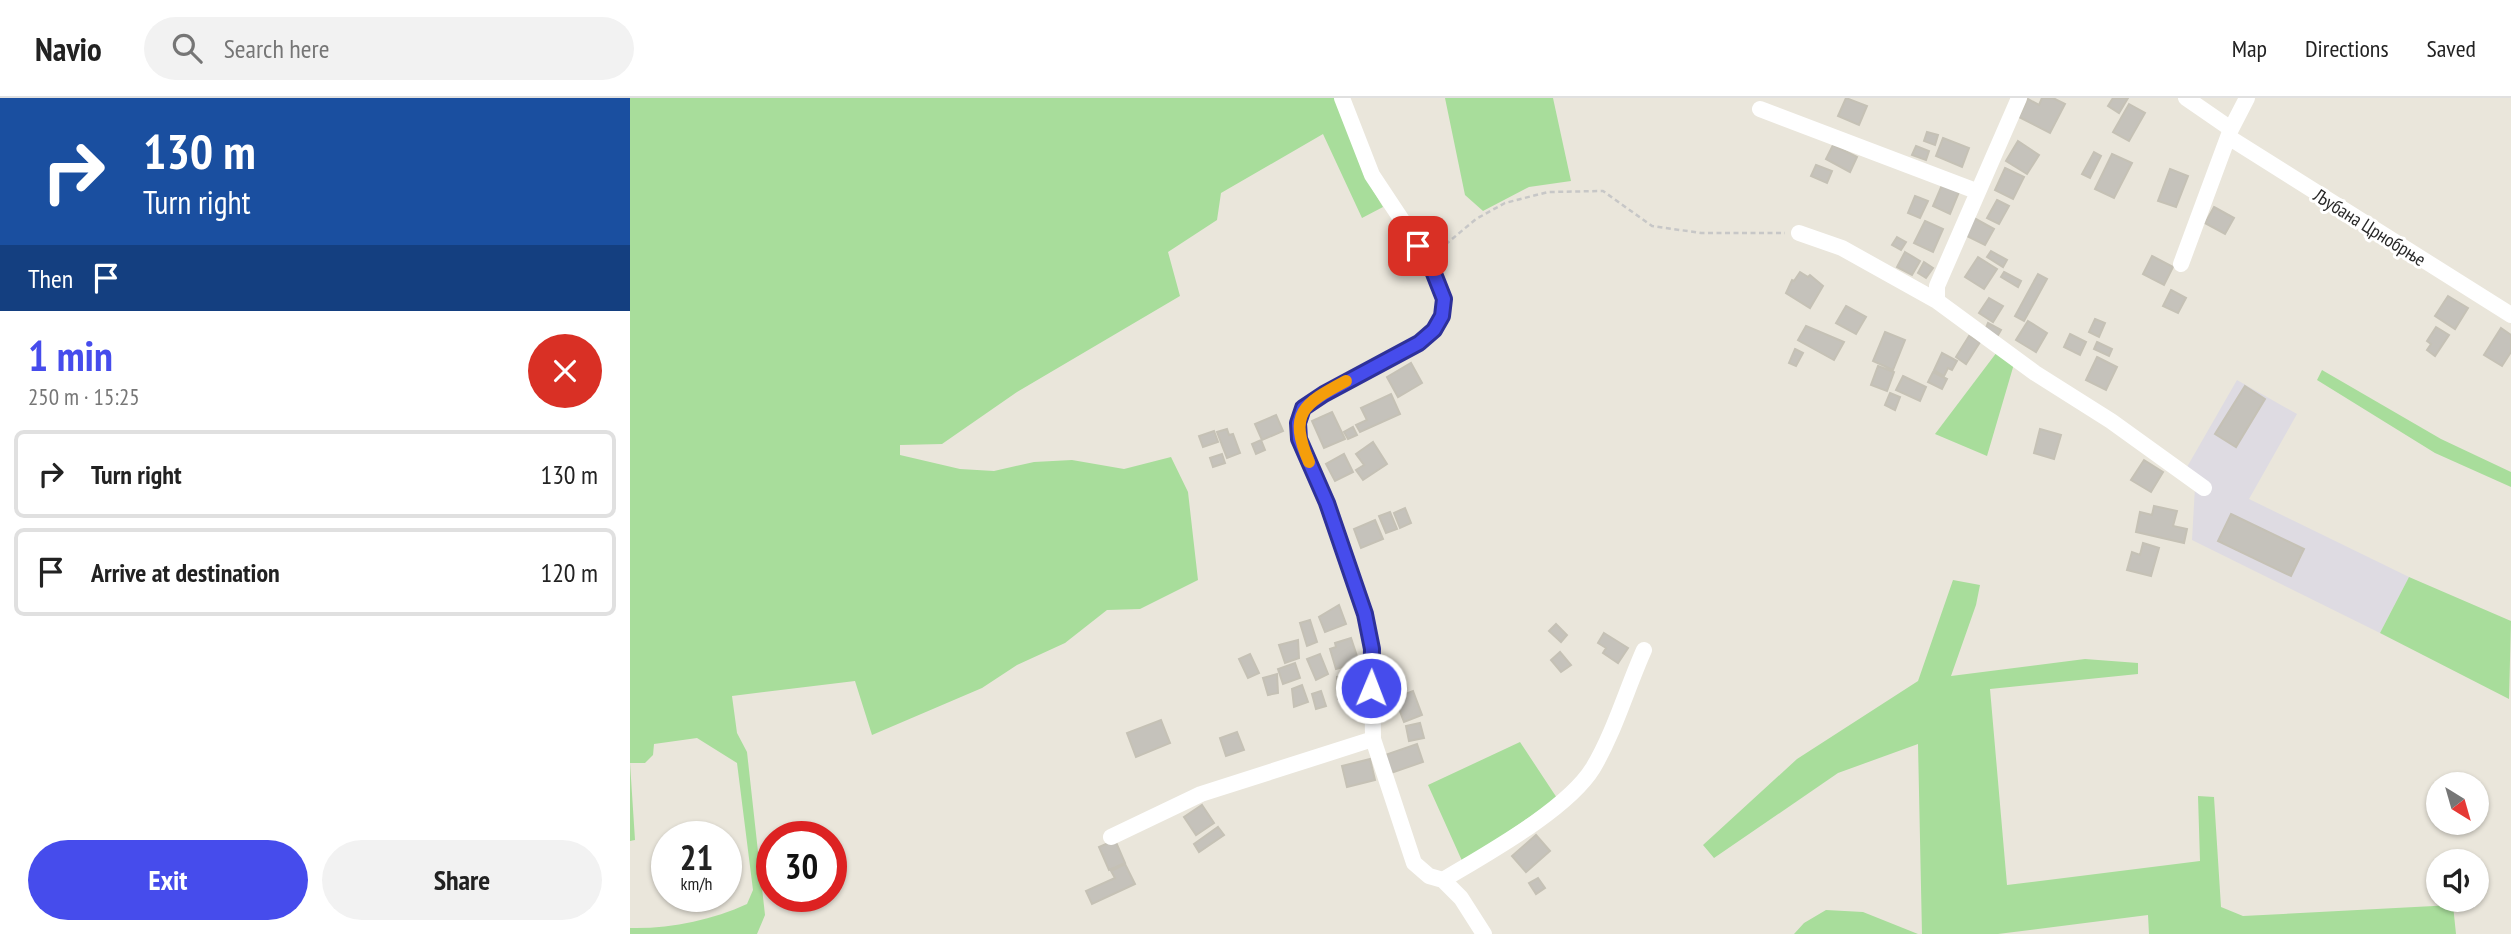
<!DOCTYPE html>
<html lang="en">
<head>
<meta charset="utf-8">
<style>
	:root { --surface:#fff; --page:#f2f2f2; --text:#222; --muted:#767676; --line:#e0e0e0; --accent:#464cec }
	body { margin:0; font-family:"PT Sans Narrow",sans-serif; background:var(--page); color:var(--text); height:100vh; display:flex; flex-direction:column; font-size:26px; white-space:nowrap }
	* { box-sizing:border-box; margin:0 }
	p { font-size:23px; color:var(--muted) }
	.icon { flex:none; width:38px; height:38px; fill:none; stroke:currentColor; stroke-width:2; stroke-linecap:round; stroke-linejoin:round }
	.map { position:relative; flex:1; overflow:hidden }
	.side { display:flex; flex-direction:column; background:var(--surface); width:630px }
	.side>* { flex:none }
	.guide { background:#1a4fa0; color:#fff; overflow:hidden }
	.needle { width:46px; rotate:143deg }
	.buttons { position:absolute; left:1796px; top:674px; display:grid; gap:14px }
	.buttons a { display:grid; place-items:center; width:63px; height:63px; border-radius:50%; background:var(--surface); box-shadow:0 2px 5px #0004; font-size:35px }
	.speed { position:absolute; left:21px; top:723px; display:flex; gap:14px; font-size:35px; font-weight:700; text-align:center }
	.speed>* { display:grid; place-content:center; width:91px; height:91px; border-radius:50%; background:var(--surface); box-shadow:0 2px 5px #0004; line-height:1 }
	.speed small { font-size:18px; font-weight:400 }
	.speed .limit { border:10px solid #d22; background:#fff; color:#111 }
	.pin { position:absolute; display:grid; place-items:center; width:60px; height:60px; color:#fff; margin:-30px; border-radius:14px; box-shadow:0 4px 10px #0006 }
	.me { position:absolute; width:77px; margin:-38px; rotate:1deg; stroke-linejoin:round; filter:drop-shadow(0 0 5px #0008) }
	.turn { display:flex; align-items:center; gap:24px; height:147px; padding:0 28px; font-size:32px }
	.turn .icon { width:91px; height:91px; stroke-width:2.5 }
	.turn b { display:block; font-size:49px; line-height:60px }
	.then { display:flex; align-items:center; height:66px; padding:0 28px; background:#0003; gap:14px; font-size:26px }
	.round { display:grid; place-items:center; flex:none; width:74px; height:74px; border-radius:37px; background:var(--page) }
	.headline { display:flex; align-items:center; justify-content:space-between; height:119px; padding:0 28px }
	h1 { font-size:42px; font-weight:800; line-height:52px; color:var(--accent) }
	.cta { display:flex; gap:14px; margin-top:auto; padding:14px 28px }
	.cta a { flex:1; height:80px; border-radius:42px; background:var(--accent); color:#fff; font-size:28px; font-weight:800; line-height:80px; text-align:center }
	.cta a+a { background:var(--page); color:var(--text) }
	ul { padding:0; list-style:none }
	li { display:flex; align-items:center; gap:21px; height:88px; margin:0 14px 10px; padding:0 14px; border:4px solid var(--line); border-radius:10px }
	li div { flex:1 }
	li b { display:block; font-size:26px }
	li em { font-style:normal }
	header { display:flex; align-items:center; gap:42px; box-sizing:border-box; height:98px; padding:0 35px; background:var(--surface); border-bottom:2px solid var(--line) }
	header strong { font-size:33px }
	nav { display:flex; gap:38px; margin-inline-start:auto; font-size:24px }
	.search { width:490px; height:63px; background:var(--page); display:flex; align-items:center; gap:18px; box-sizing:border-box; padding:0 24px; border-radius:38px; color:var(--muted); font-size:26px }
	main { display:flex; flex:1; min-height:0 }
	.map>svg:first-child { display:block }
	.industrial { fill:#dedbe2 }
	.green { fill:#a8dd9b }
	.building { fill:#c5c2bb; stroke:#c5c1b5; stroke-width:2 }
	.lines { fill:none; stroke-linecap:round; stroke-linejoin:round }
	.path { stroke:#c7c7c7; stroke-width:2.5; stroke-dasharray:5 3.5; stroke-linecap:butt }
	.minor { stroke:#fff; stroke-width:16 }
	.route-casing { stroke:#2e3199; stroke-width:18 }
	.route { stroke:#464cec; stroke-width:12 }
	.slow { stroke:#f59e0b; stroke-width:12 }
	.labels { text-anchor:middle; dominant-baseline:central; stroke-width:6; stroke-linejoin:round; paint-order:stroke }
	.street-label { font-size:19px; fill:#282828; stroke:#fff }
</style>
</head>
<body>
<header>
<strong>Navio</strong>
<div class="search"><svg class="icon" aria-label="search" viewBox="0 0 24 24"><circle cx="10" cy="10" r="6"/><path d="M15 15l6 6"/></svg>Search here</div>
<nav><a>Map</a><a>Directions</a><a>Saved</a></nav>
</header>
<main>
<section class="side">
<div class="guide">
<div class="turn"><svg class="icon" aria-label="right" viewBox="0 0 24 24"><path d="M7 20v-9h11M14 6l5 5-5 5"/></svg><div><b>130 m</b>Turn right</div></div>
<div class="then">Then<svg class="icon" aria-label="arrive" viewBox="0 0 24 24"><path d="M6 21V4h12l-3 4 3 4H6"/></svg></div>
</div>
<div class="headline"><div><h1>1 min</h1><p>250 m · 15:25</p></div><a class="round" style="background:#d93025;color:#fff"><svg class="icon" aria-label="close" viewBox="0 0 24 24"><path d="M6 6l12 12M18 6L6 18"/></svg></a></div>
<ul>
<li><svg class="icon" aria-label="right" viewBox="0 0 24 24"><path d="M7 20v-9h11M14 6l5 5-5 5"/></svg><div><b>Turn right</b></div><em>130 m</em></li>
<li><svg class="icon" aria-label="arrive" viewBox="0 0 24 24"><path d="M6 21V4h12l-3 4 3 4H6"/></svg><div><b>Arrive at destination</b></div><em>120 m</em></li>
</ul>
<div class="cta"><a>Exit</a><a>Share</a></div>
</section>
<div class="map">
<svg width="1881" height="836" viewBox="0 0 1881 836">
	<rect width="100%" height="100%" fill="#eae6db"/>
	<path class="industrial" d="M1607 282 1667 316 1619 401 1779 479 1750 535 1562 442 1565 389 1557 369Z"/>
	<path class="green" d="M0 0H705L734 77 753 109 732 120 693 36 591 95 587 122 538 154 550 198 387 294 312 346 270 347V357L330 371 364 373 404 364 442 362 494 371 541 359 558 394 568 482 510 511 477 512 435 545 387 567 352 590 242 637 225 583 102 598 107 635 117 654 135 817 127 836H0V830C40 831 82 822 117 806L123 792 107 665 67 640 24 646 23 657 15 665H0L5 742 0 743Z
		M815 0H923L941 83 899 89 853 113 835 97Z
		M1367 254 1384 266 1357 358 1305 336Z
		M1692 272 1811 341 1881 374V389L1805 355 1687 282Z
		M1779 479 1881 523 1879 601 1750 535Z
		M1323 482 1350 487 1346 507 1321 578 1455 561 1508 565V576L1360 591 1377 787 1570 763 1568 698 1584 699 1591 809 1613 818 1823 807 1826 836H1519L1518 817 1368 836H1292L1288 646 1208 675 1084 760 1073 747 1167 661 1288 583Z
		M890 644 927 700 833 765 798 687Z
		M1196 812 1233 814 1288 836H1164L1174 825Z"/>
	<path class="building" d="M1216 0 1237 8 1229 27 1208 18Z
		M1412 0H1423L1435 6 1420 35 1389 19 1398 1 1409 7Z
		M1483 0H1498L1489 15 1478 8Z
		M1499 6 1515 15 1499 43 1483 34Z
		M1297 34 1308 37 1305 47 1294 43Z
		M1313 40 1339 50 1332 69 1306 58Z
		M1388 43 1409 57 1397 76 1376 63Z
		M1203 47 1227 59 1220 74 1196 61Z
		M1286 48 1299 53 1296 62 1282 57Z
		M1464 54 1471 58 1460 80 1452 76Z
		M1482 56 1502 65 1484 100 1465 91Z
		M1186 67 1202 73 1197 85 1181 78Z
		M1375 70 1394 79 1383 101 1365 92Z
		M1540 71 1558 78 1546 109 1528 103Z
		M1312 87 1329 94 1320 116 1303 108Z
		M1285 98 1298 103 1290 120 1278 115Z
		M1367 102 1379 108 1369 126 1357 120Z
		M1584 109 1604 120 1595 136 1575 125Z
		M1344 120 1364 131 1355 147 1335 137Z
		M1295 123 1313 131 1303 154 1284 145Z
		M1267 139 1276 144 1271 152 1262 147Z
		M1361 153 1377 162 1373 169 1357 159Z
		M1275 154 1290 163 1282 177 1267 169Z
		M1522 158 1543 169 1534 187 1513 176Z
		M1348 159 1367 171 1354 191 1335 179Z
		M1294 164 1303 170 1296 180 1288 175Z
		M1170 174 1178 179 1180 177 1193 188 1180 210 1156 195 1162 182 1164 183Z
		M1374 174 1391 183 1388 189 1371 179Z
		M1408 176 1417 181 1394 223 1385 218Z
		M1541 192 1556 200 1548 215 1533 208Z
		M1818 198 1838 210 1825 231 1805 218Z
		M1359 200 1373 208 1363 224 1349 215Z
		M1216 208 1236 219 1226 236 1206 225Z
		M1465 221 1475 225 1469 239 1459 234Z
		M1398 223 1417 235 1406 254 1386 242Z
		M1358 225 1371 232 1367 239 1355 232Z
		M1176 228 1214 244 1204 262 1168 242Z
		M1806 229 1819 237 1805 258 1797 252 1801 246 1797 243Z
		M1871 230 1881 237V254L1872 268 1854 257Z
		M1255 234 1275 242 1263 272 1243 263Z
		M1440 236 1456 244 1450 257 1434 249Z
		M1339 238 1350 244 1336 266 1326 259Z
		M1467 244 1482 251 1479 258 1464 251Z
		M1165 251 1173 255 1166 268 1159 265Z
		M1312 255 1327 263 1322 272 1318 270 1314 278 1304 272Z
		M1467 259 1487 269 1476 292 1456 282Z
		M781 265 792 285 768 299 757 279Z
		M1248 268 1264 274 1257 293 1241 287Z
		M1303 274 1317 281 1312 291 1298 284Z
		M1273 278 1296 289 1290 303 1266 292Z
		M1615 288 1635 301 1606 349 1585 336Z
		M1260 295 1270 299 1265 312 1255 307Z
		M761 296 770 316 730 334 726 327 737 322 731 310Z
		M702 314 715 341 694 350 682 323Z
		M646 317 653 333 632 342 625 326Z
		M723 329 727 337 718 341 714 334Z
		M597 331 599 337 603 336 610 355 597 360 587 334Z
		M1410 331 1431 337 1424 361 1404 355Z
		M584 333 588 344 573 349 569 338Z
		M631 342 635 352 626 356 622 346Z
		M743 344 757 366 733 382 726 372 734 367 726 356Z
		M592 356 595 365 583 369 580 360Z
		M714 356 723 374 705 383 696 366Z
		M1514 362 1533 374 1521 394 1501 382Z
		M1524 408 1547 413 1543 428 1557 431 1554 445 1506 434 1510 414 1522 417Z
		M775 410 781 425 770 430 764 415Z
		M760 414 767 431 756 435 749 418Z
		M1601 416 1674 451 1661 478 1588 443Z
		M745 422 753 441 731 450 724 431Z
		M1513 445 1529 450 1521 478 1497 472 1502 454 1510 457Z
		M709 507 716 526 695 534 689 519Z
		M680 522 687 544 677 548 670 525Z
		M926 526 937 537 931 544 919 533Z
		M974 535 998 550 988 565 973 555 976 550 968 545Z
		M721 540 729 564 706 571 700 551 706 549 705 545Z
		M668 542 669 560 655 565 649 547Z
		M930 554 941 567 931 574 921 562Z
		M620 556 629 575 618 580 609 561Z
		M690 556 698 576 686 582 677 561Z
		M665 565 670 580 653 586 648 571Z
		M647 576 648 595 638 597 633 580Z
		M727 577 729 600 708 601 707 579Z
		M672 587 678 604 664 609 662 591Z
		M691 593 696 608 686 611 682 596Z
		M783 593 792 617 774 624 765 600Z
		M531 622 540 645 506 659 497 635Z
		M790 625 794 640 779 643 776 628Z
		M607 634 614 652 596 658 590 640Z
		M787 646 793 664 761 675 755 657Z
		M740 661 745 682 717 689 712 668Z
		M572 707 584 725 566 737 554 719Z
		M588 729 594 737 569 754 564 746Z
		M906 737 920 753 896 774 882 758Z
		M485 742 495 765 479 772 469 749Z
		M495 766 505 786 462 806 456 793 485 780 481 773Z
		M908 780 915 790 906 796 899 785Z
		M1830 802H1843V809L1829 808Z"/>
	<g class="lines">
		<path class="path" d="M809 152 846 121 875 105 918 94 973 93 1022 128 1071 135H1155"/>
		<path class="minor" d="M712 0 742 77 799 163 814 201 812 218 804 232 789 245 694 295 673 310 668 325 669 341 697 405 735 516 742 551 743 641 784 765 799 778 813 782C856 756 937 712 963 670 984 635 997 590 1014 552
			M1556 0 1601 31
			M1130 11 1346 93
			M1600 40 1881 217
			M1169 135 1212 150 1307 203 1405 275 1481 323 1574 390
			M1551 166 1601 31 1617 0
			M1307 203V188L1389 0
			M481 739 571 696 743 641
			M813 782 831 800 854 836"/>
	</g>
	<g class="lines">
		<defs>
			<path id="route" d="M741 590 742 551 735 516 697 405 669 341 668 325 673 310 694 296 789 245 804 232 812 218 814 201 799 163 788 148"/>
		</defs>
		<use href="#route" class="route-casing"/>
		<use href="#route" class="route"/>
		<path class="slow" d="M679 364C658 315 673 306 716 283"/>
	</g>
	<g class="labels">
		<g class="street-label">
			<text transform="translate(1740 129) rotate(32)">Љубана Црнобрње</text>
		</g>
	</g>
</svg>
<div class="buttons">
<a><svg class="needle" viewBox="-14 -14 28 28"><path d="M0-13l5 13h-10z" fill="#e53935"/><path d="M0 13l5-13h-10z" fill="#767676"/></svg></a>
<a><svg class="icon" aria-label="sound" viewBox="0 0 24 24"><path d="M4 9h4l5-4v14l-5-4H4zM17 9q2 3 0 6"/></svg></a>
</div>
<div class="speed"><div>21<small>km/h</small></div><div class="limit">30</div></div>
<div class="pin" style="left:788px;top:148px;background:#d93025"><svg class="icon" aria-label="arrive" viewBox="0 0 24 24"><path d="M6 21V4h12l-3 4 3 4H6"/></svg></div>
<svg class="me" style="left:741px;top:590px" viewBox="-20 -20 40 40"><circle r="17" fill="#464cec" stroke="#fff" stroke-width="3"/><path d="M0-11L8 9 0 5-8 9z" fill="#fff"/></svg>
</div>
</main>
</body>
</html>
